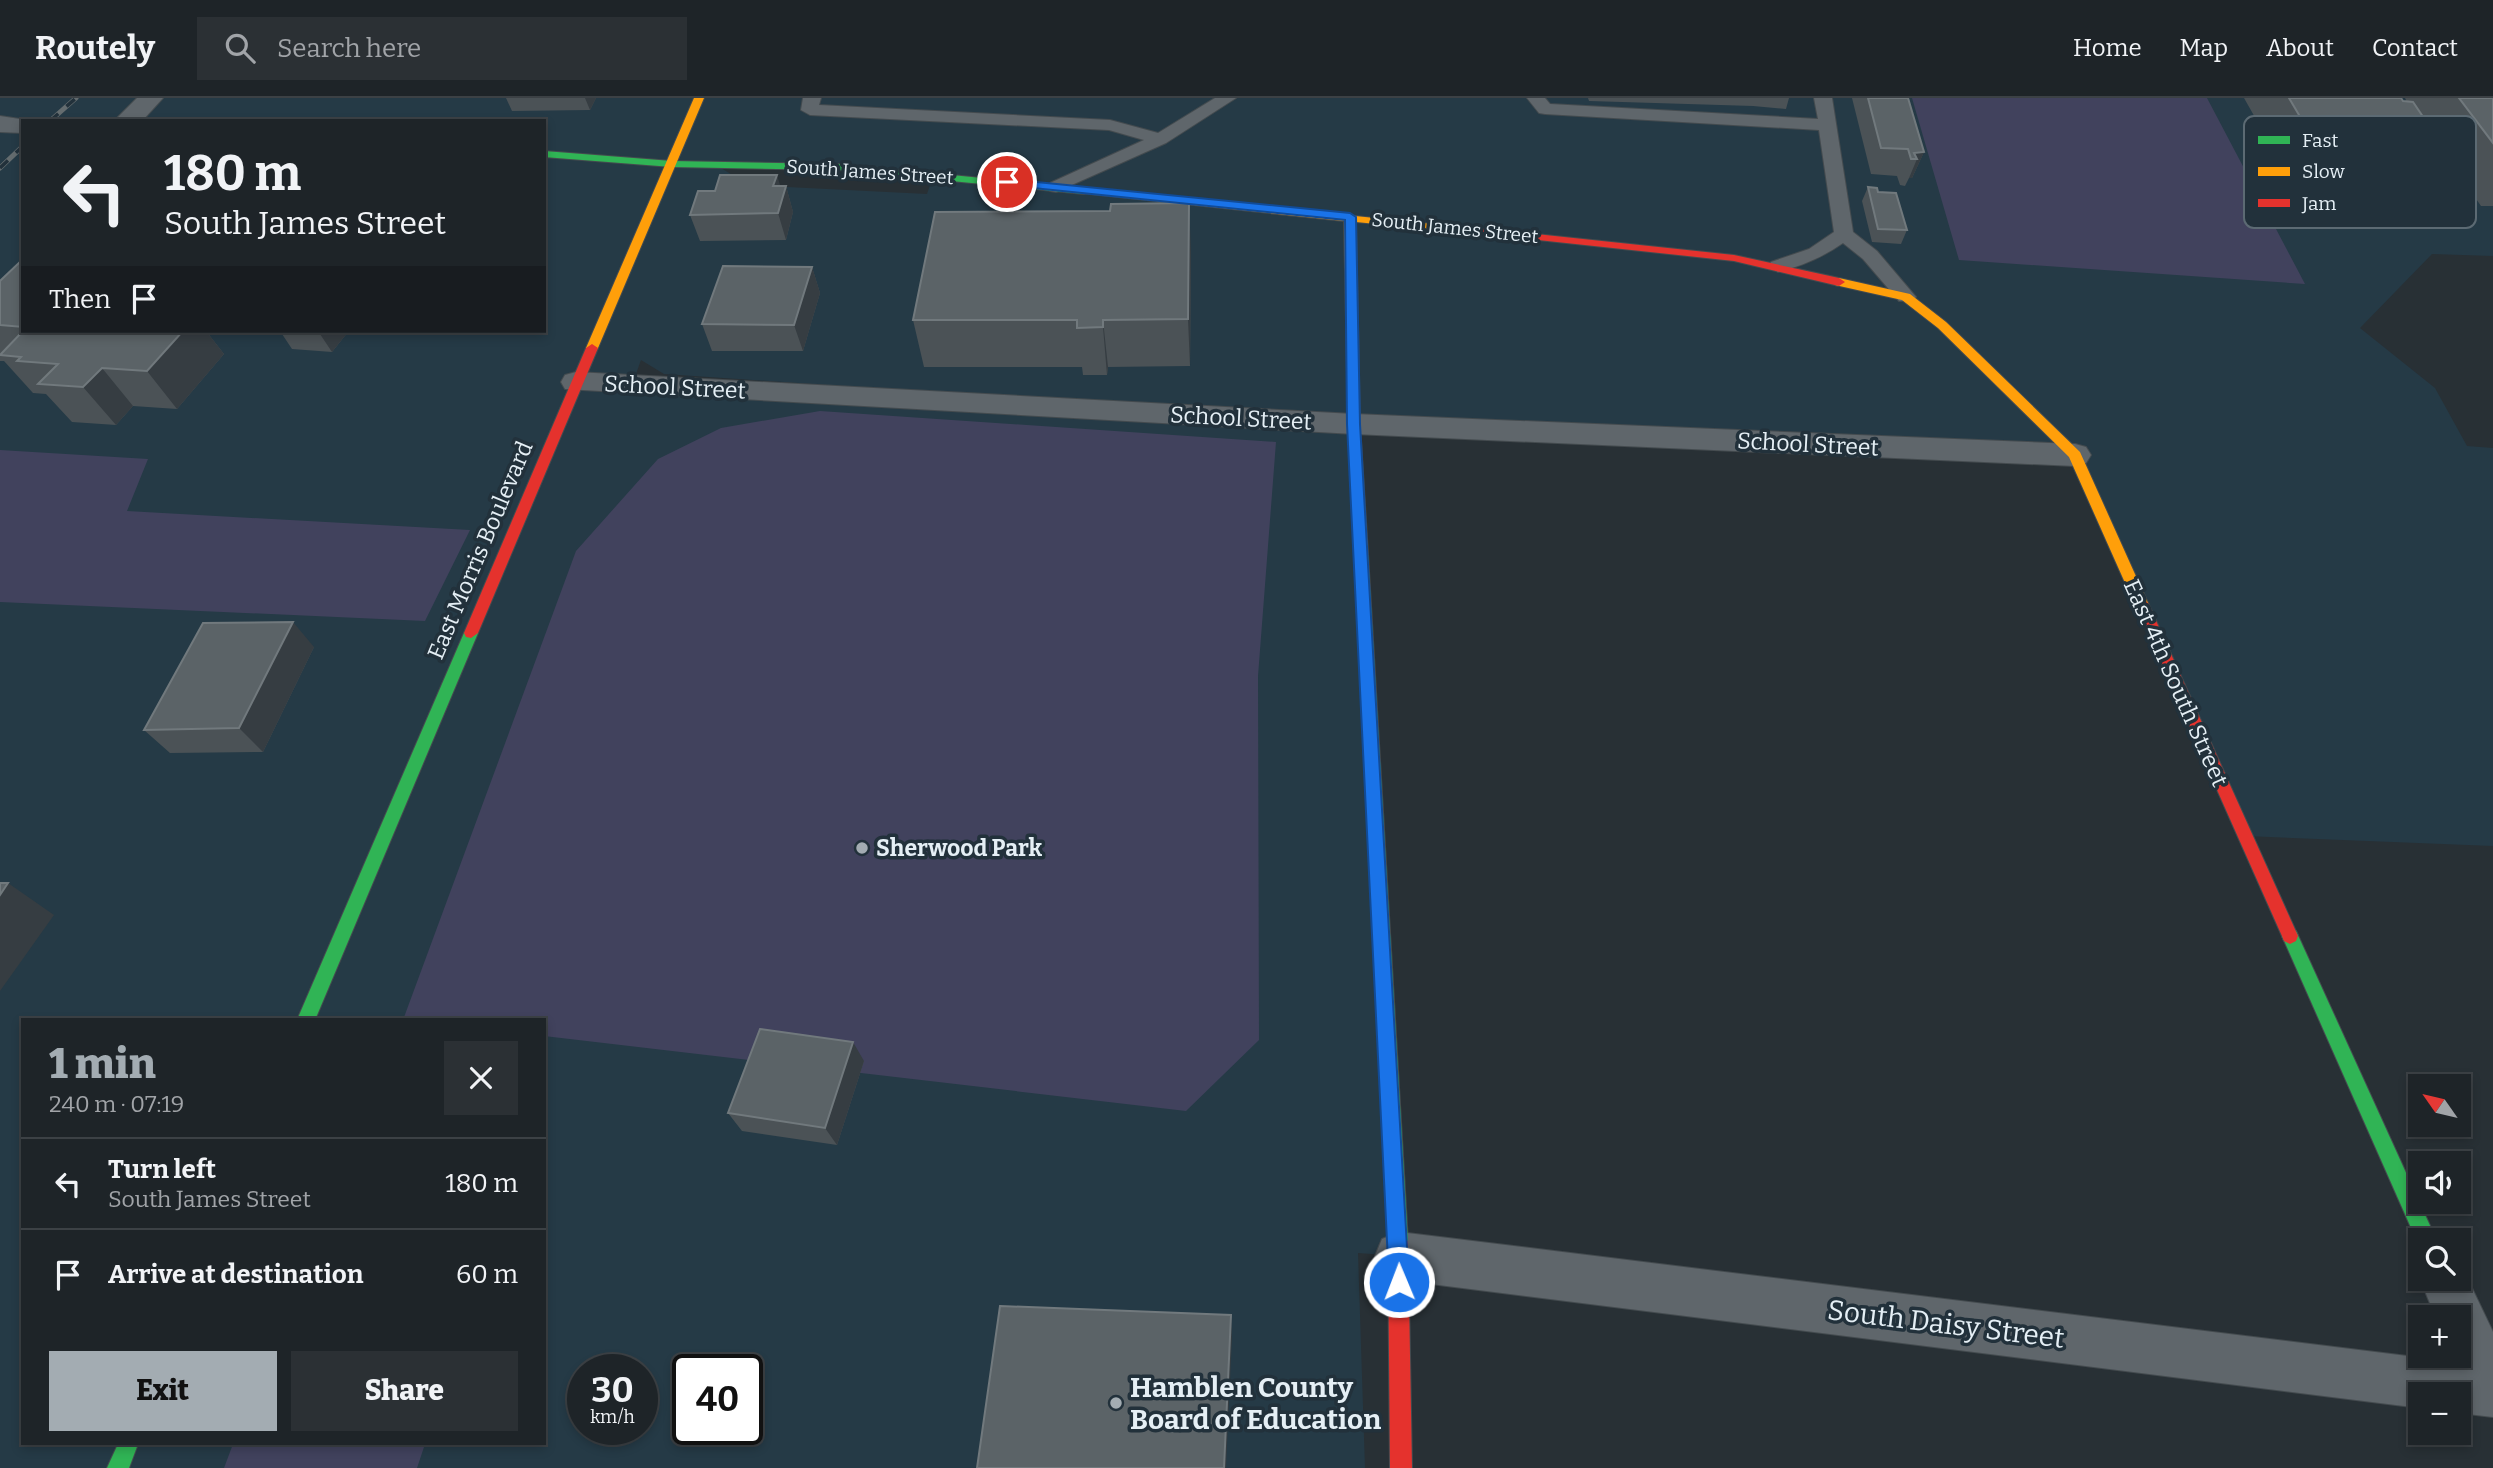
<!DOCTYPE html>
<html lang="en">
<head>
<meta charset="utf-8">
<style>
	:root { --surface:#1e2428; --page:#2b3034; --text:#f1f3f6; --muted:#a1a4a8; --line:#3c4145; --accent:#a3acb2 }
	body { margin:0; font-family:Bitter,serif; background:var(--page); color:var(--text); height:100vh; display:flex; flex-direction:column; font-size:26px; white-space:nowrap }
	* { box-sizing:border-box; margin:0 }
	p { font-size:23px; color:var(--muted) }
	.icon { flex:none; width:38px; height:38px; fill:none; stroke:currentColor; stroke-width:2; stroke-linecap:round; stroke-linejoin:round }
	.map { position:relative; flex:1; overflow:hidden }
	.sheet { position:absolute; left:21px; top:920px; width:525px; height:427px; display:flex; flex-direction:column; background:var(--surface); border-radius:0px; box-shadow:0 4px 10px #0003,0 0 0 2px var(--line) }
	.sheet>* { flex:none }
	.top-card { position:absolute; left:21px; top:21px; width:525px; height:214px; border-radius:0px; box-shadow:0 4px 10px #0003,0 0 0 2px var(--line); background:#1e2428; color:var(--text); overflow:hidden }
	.needle { width:46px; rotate:304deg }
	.tools { position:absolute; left:2408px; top:976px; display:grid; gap:14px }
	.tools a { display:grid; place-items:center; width:63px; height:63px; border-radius:0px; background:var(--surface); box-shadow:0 4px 10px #0003,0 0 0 2px var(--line); font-size:35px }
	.speed { position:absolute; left:567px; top:1256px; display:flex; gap:14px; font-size:35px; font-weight:700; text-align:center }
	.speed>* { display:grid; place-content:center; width:91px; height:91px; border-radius:50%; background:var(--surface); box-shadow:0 4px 10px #0003,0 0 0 2px var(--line); line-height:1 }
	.speed small { font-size:18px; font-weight:400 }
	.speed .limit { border:4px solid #111; border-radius:10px; background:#fff; color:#111 }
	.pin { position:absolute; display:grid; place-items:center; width:60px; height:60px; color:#fff; margin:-30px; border:4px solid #fff; border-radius:50%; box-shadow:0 2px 7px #0007 }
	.me { position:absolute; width:77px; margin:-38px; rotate:359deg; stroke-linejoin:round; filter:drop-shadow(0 0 5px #0008) }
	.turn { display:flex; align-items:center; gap:24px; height:147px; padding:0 28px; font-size:32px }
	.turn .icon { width:91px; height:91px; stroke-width:2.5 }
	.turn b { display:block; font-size:49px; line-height:60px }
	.then { display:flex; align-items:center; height:66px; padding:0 28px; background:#0003; gap:14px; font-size:26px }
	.round { display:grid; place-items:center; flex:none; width:74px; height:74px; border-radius:0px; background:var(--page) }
	.overview { display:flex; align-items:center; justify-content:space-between; height:119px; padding:0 28px }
	h1 { font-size:42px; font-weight:800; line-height:52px; color:var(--accent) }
	.action { display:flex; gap:14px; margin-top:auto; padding:14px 28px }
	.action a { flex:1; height:80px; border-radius:0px; background:var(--accent); color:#111; font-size:28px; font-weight:800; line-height:80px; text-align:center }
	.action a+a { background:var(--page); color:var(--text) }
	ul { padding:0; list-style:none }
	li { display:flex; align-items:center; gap:21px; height:91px; padding:0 28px; border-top:2px solid var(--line) }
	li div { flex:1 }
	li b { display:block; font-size:26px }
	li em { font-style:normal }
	header { display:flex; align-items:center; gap:42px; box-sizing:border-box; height:98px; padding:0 35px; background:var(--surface); border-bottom:2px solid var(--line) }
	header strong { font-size:33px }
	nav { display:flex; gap:38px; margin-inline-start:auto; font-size:24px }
	.search { width:490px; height:63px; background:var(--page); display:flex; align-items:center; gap:18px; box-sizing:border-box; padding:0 24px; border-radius:0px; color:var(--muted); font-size:26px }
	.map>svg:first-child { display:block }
	.built { fill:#253a46; fill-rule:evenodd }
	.green { fill:#41425d }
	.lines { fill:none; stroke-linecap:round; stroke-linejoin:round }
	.lane-casing { stroke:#444b4f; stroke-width:2 }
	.street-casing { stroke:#444b4f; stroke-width:2 }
	.fast-casing { stroke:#444b4f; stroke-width:2 }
	.slow-casing { stroke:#444b4f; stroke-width:2 }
	.jam-casing { stroke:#444b4f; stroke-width:2 }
	.lane { fill:#5f666b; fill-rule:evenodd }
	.street { fill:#5f666b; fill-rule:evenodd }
	.fast { fill:#30b455; fill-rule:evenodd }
	.slow { fill:#ff9f0a; fill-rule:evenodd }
	.jam { fill:#e5322d; fill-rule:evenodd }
	.rail-casing { stroke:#646c6f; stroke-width:5 }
	.rail { stroke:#22313b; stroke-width:3.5; stroke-dasharray:11; stroke-linecap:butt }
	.wall { fill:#4b5256 }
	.shaded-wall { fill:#363d42 }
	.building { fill:#5b6367; stroke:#71797d; stroke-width:2 }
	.route { fill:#1a73e8; stroke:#114b97; stroke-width:2 }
	.poi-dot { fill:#a3acb2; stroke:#22313b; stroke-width:2.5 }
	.labels { text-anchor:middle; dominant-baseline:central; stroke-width:7; stroke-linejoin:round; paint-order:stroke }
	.far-street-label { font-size:19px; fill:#e5eff5; stroke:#22313b }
	.street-label { font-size:23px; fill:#e5eff5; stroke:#22313b }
	.poi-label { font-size:23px; font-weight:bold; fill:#e5eff5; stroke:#22313b; text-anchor:start }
	.near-street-label { font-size:28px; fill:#e5eff5; stroke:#22313b }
	.near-poi-label { font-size:28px; font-weight:bold; fill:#e5eff5; stroke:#22313b; text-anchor:start }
	.key { fill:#22313b; stroke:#5c6a73; stroke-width:2 }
	.key-label { font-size:19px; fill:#e5eff5 }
</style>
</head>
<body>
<header>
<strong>Routely</strong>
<div class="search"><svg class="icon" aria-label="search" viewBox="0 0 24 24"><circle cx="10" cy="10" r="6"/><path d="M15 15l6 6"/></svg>Search here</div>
<nav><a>Home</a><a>Map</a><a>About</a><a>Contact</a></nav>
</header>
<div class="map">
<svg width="2493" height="1370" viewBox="0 0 2493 1370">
	<rect width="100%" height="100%" fill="#283035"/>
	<path class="built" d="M0 0H2493V158L2432 156 2360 230 2435 290 2467 348 2493 350V748L2245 738 2074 357 1354 326 1399 1158 1358 1155 1365 1370H0ZM23 23H544V233H23ZM716 67 933 78 927 96 749 87ZM641 262 664 276 857 289 854 298 632 287ZM23 922H544V1346H23ZM583 1272H642V1332H583ZM688 1272H747V1332H688Z"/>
	<path class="green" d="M1912 0H2207L2305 186 1959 162Z
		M820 313 1276 344 1258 578 1259 942 1186 1013 544 938V922H403L576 453 658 361 721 330Z
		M0 352 148 361 127 413 470 432 425 523 0 504Z
		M233 1346H425L417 1370H224Z"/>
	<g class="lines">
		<defs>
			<path id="lane" d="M803 0H821L819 7 1110 22 1158 35 1215 0H1236L1166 45 1056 94 1050 93 1047 89 1050 85 1144 42 1109 32 810 17 801 12Z
				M1527 0H1545L1550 6 1818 21 1814 0H1832L1853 134 1877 153 1916 199 1913 203H1899L1863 161 1843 145C1823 159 1802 168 1778 174L1768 168 1771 164 1809 151 1834 134 1819 32 1545 16 1539 15Z"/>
			<path id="street" d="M137 0H163L142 23H114Z
				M0 18 33 23H23V35L0 34Z
				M576 274 1354 316 2075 346 2086 349 2091 357 2086 365 2075 368 1354 336 565 291 561 284 565 277Z
				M1399 1134 2456 1264 2453 1258H2459V1220H2436L2420 1181H2459V1163L2493 1234V1319L2459 1315V1297H2420V1310L1399 1182 1382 1175 1375 1158 1382 1141Z"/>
			<path id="fast" d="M544 53 672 63 838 66 1084 90 1089 93 1084 96 838 72 672 69 544 59Z
				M1361 451 1368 456 1408 1144 1405 1151 1398 1154 1391 1151 1388 1144 1354 456Z
				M471 530 478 535 315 922H297L464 535Z
				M2290 830 2296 833 2437 1143H2420V1150L2282 838 2284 833Z
				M118 1346H138L129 1370H107Z"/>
			<path id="slow" d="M694 0H704L598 250 596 253H588L586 250Z
				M1084 90 1482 131V135L1478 136 1356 124 1360 326 1368 456 1366 460H1356L1354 456 1348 326 1344 123 1080 95V91Z
				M1839 180 1910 196 1946 224 2080 354 2148 505 2146 509 2141 510 2134 505 2069 359 1938 230 1902 202 1835 187V181Z"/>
			<path id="jam" d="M1478 130 1734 157 1839 180 1845 184 1839 188 1734 163 1474 135V131Z
				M592 246 598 250 478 535 471 540 466 539 464 535 586 250Z
				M2141 500 2148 505 2298 838 2296 843 2290 846 2284 843 2282 838 2134 505Z
				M1398 1134 1405 1137 1408 1144 1412 1370H1390L1388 1144 1391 1137Z"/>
		</defs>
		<use href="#lane" class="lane-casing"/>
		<use href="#street" class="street-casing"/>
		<use href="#fast" class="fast-casing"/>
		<use href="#slow" class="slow-casing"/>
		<use href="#jam" class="jam-casing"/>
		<use href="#lane" class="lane"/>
		<use href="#street" class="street"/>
		<use href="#fast" class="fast"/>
		<use href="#slow" class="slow"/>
		<use href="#jam" class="jam"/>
		<defs>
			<path id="rail" d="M50 23 76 0
				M0 70 23 48"/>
		</defs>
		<use href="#rail" class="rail-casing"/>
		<use href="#rail" class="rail"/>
	</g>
	<path class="wall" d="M506 0H596L590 12 512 13Z
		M1588 0H1789L1786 11 1753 8 1589 3Z
		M1852 0H1908L1924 54 1912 80H1909L1905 88 1900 87 1897 78 1871 76Z
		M2244 0H2401L2403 3 2407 4 2405 0H2493V108H2481L2456 72 2428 107 2300 99Z
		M780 88H786L793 114 786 142 700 143 690 117Z
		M1868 89 1878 94 1907 132 1901 146 1872 144 1862 103Z
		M1191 152 1190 268 1108 269 1107 277H1083L1082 269H924L913 222Z
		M23 161V233H206L224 256 177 311 133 308 116 327 72 324 46 296 33 295 4 263H0V183Z
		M812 169 820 195 803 253H712L702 226Z
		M280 233H368L366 235 348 234 332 254 292 251Z
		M314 549 263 654 170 655 144 632Z
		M864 963 837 1047 742 1033 728 1015Z"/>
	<path class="shaded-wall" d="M585 0H596L590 12Z
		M1924 54 1912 80H1909L1917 61 1914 55Z
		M777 77 783 97 786 88 793 114 786 142 778 115 773 88Z
		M1189 105 1191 152 1190 268 1188 221Z
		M812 169 820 195 803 253 794 227Z
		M1103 222 1108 269 1107 277 1103 229Z
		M183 233H206L224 256 177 311 147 273Z
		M318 233H347L348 234 332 254Z
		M102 270 133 308 116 327 83 289Z
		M293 524 314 549 263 654 239 630Z
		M8 785 54 817 0 893V797Z
		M853 944 864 963 837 1047 825 1030Z
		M1231 1217 1232 1240 1226 1370H1224Z"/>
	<path class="building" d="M1868 0H1908L1924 54 1914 55 1917 61H1911L1908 51 1881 50Z
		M2289 0H2401L2403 3 2413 4 2457 69 2325 61Z
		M2459 0H2493V45Z
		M720 77H777L773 88H786L778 115 690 117 698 93H715Z
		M1868 89 1877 90 1878 94 1896 95 1907 132 1878 131Z
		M1189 105 1188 221 1103 222V229L1077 230V222H913L935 114 1110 113 1111 106Z
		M23 161V229L0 227V183Z
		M723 168 812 169 794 227 702 226Z
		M23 233H183L147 273 102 270 83 289 38 286 58 266 17 263 21 259 0 257Z
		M293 524 239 630 144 632 203 525Z
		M0 785H8L0 797Z
		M760 931 853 944 825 1030 728 1015Z
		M1000 1208 1231 1217 1224 1370H977Z"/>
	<path class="route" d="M1007 81 1350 115 1356 119 1360 326 1409 1184 1407 1191 1399 1194 1392 1191 1389 1184 1347 326 1345 122 1003 87 1001 84Z"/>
	<g class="poi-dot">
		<circle cx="862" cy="750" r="7"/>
		<circle cx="1116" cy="1305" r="7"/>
	</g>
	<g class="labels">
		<g class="far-street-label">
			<text transform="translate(870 74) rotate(4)">South James Street</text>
			<text transform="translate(1455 130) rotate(6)">South James Street</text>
		</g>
		<g class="street-label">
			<text transform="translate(675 289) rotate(3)">School Street</text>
			<text transform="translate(1241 320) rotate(3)">School Street</text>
			<text transform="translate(1808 346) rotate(3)">School Street</text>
			<text transform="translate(480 452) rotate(-67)">East Morris Boulevard</text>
			<text transform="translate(2176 585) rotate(66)">East 4th South Street</text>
		</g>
		<g class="poi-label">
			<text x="876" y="750">Sherwood Park</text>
		</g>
		<g class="near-street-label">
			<text transform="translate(1946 1226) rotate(7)">South Daisy Street</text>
		</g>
		<g class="near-poi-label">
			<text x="1130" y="1289">Hamblen County<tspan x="1130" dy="32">Board of Education</tspan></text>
		</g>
	</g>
	<rect x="2244" y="18" width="232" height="112" rx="10" class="key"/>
	<rect x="2258" y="38" width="32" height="8" fill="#30b455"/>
	<rect x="2258" y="69" width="32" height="9" fill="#ff9f0a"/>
	<rect x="2258" y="101" width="32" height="8" fill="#e5322d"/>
	<g class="key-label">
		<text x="2302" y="49">Fast</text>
		<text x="2302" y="80">Slow</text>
		<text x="2302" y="112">Jam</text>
	</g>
</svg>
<div class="tools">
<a><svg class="needle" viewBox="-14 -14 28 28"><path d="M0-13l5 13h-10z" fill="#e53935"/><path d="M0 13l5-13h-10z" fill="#a1a4a8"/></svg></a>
<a><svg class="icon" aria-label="sound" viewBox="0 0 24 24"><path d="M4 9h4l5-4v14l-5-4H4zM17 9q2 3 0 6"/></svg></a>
<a><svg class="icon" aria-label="search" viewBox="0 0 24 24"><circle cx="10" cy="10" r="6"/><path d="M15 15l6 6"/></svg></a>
<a>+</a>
<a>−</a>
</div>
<div class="speed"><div>30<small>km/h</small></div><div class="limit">40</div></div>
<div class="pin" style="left:1007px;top:84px;background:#d93025"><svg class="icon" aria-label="arrive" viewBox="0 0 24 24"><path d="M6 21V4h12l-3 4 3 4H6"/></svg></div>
<svg class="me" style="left:1399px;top:1184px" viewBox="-20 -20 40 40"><circle r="17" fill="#1a73e8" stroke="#fff" stroke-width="3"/><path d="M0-11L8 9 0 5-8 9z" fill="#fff"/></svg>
<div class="top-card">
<div class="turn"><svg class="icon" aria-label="left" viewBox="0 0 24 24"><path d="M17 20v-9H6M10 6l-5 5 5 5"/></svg><div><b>180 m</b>South James Street</div></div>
<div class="then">Then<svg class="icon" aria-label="arrive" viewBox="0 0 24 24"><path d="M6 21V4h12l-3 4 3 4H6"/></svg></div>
</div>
<section class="sheet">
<div class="overview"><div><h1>1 min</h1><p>240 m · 07:19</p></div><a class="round"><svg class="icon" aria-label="close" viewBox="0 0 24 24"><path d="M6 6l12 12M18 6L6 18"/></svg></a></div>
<ul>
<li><svg class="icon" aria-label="left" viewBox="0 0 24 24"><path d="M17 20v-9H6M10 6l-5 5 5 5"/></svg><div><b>Turn left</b><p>South James Street</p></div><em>180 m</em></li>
<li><svg class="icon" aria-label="arrive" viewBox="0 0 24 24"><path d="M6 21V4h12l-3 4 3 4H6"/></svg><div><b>Arrive at destination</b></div><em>60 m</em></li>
</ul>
<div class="action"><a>Exit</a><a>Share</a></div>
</section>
</div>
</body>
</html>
